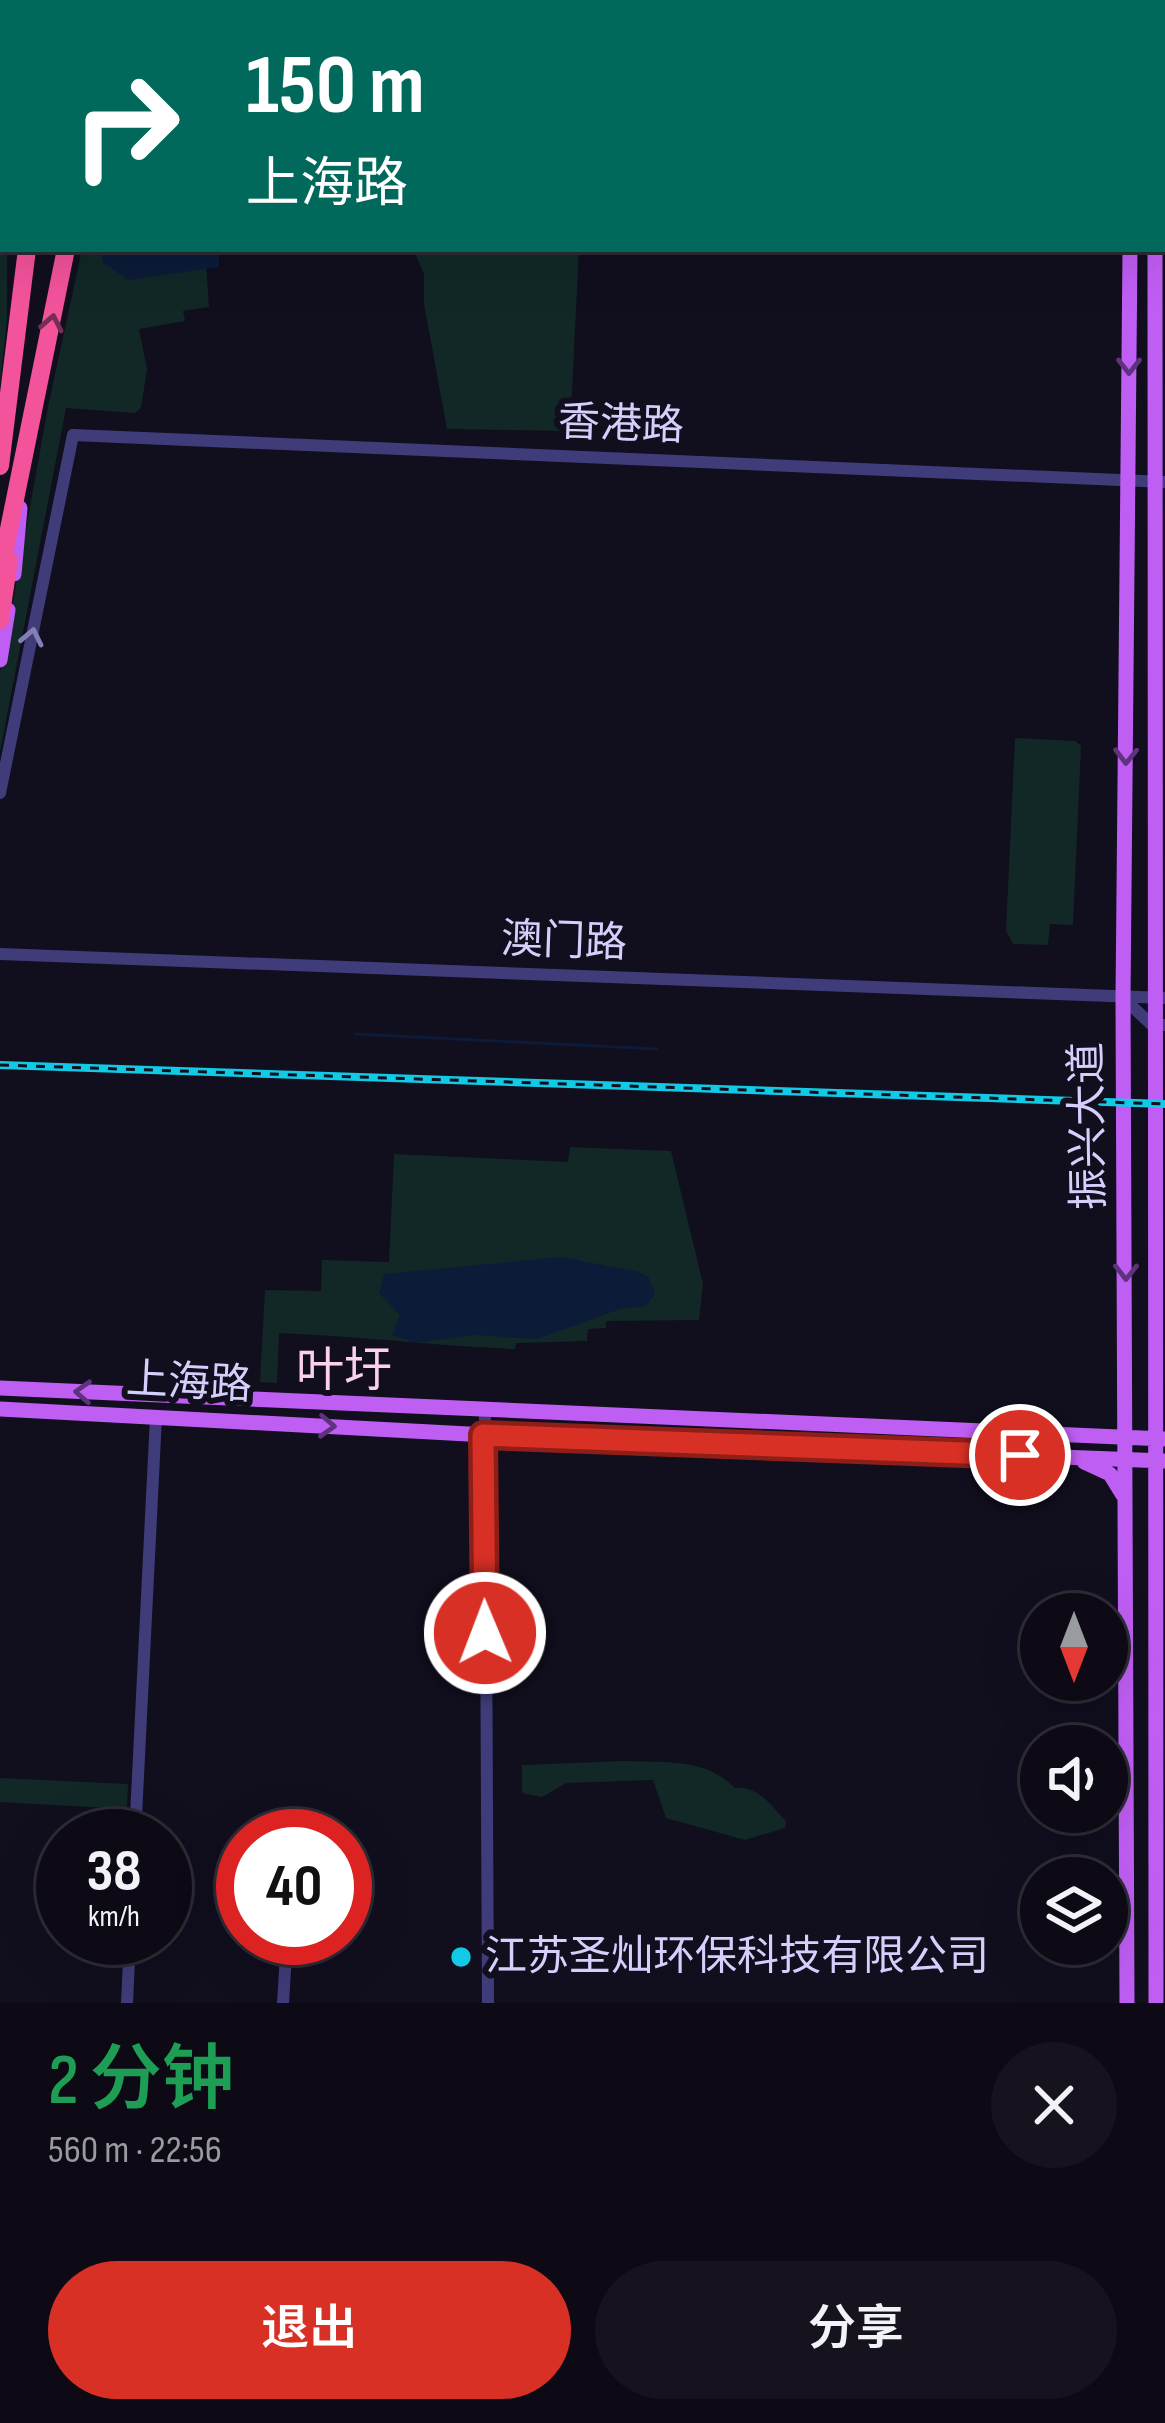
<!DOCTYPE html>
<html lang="zh">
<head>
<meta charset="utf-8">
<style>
	:root { --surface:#0d0a16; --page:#16131f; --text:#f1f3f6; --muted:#9a9aa1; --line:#2d2b35; --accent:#d93025 }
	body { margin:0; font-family:"Sofia Sans Condensed","Noto Sans SC",sans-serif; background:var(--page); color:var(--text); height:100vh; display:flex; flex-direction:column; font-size:45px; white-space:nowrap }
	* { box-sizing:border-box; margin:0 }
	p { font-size:39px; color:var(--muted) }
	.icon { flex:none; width:66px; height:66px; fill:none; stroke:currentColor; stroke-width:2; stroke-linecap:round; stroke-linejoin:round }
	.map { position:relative; height:2003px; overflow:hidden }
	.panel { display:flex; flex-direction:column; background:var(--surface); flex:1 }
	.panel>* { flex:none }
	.top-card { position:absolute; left:0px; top:0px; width:1167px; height:252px; box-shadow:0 12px 48px #0002,0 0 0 3px var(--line); background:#00695c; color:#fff; overflow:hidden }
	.needle { width:78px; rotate:180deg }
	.buttons { position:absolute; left:1020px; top:1593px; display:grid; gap:24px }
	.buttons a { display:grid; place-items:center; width:108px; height:108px; border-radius:50%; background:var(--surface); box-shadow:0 12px 48px #0002,0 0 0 3px var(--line); font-size:60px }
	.speed { position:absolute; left:36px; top:1809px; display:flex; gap:24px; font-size:60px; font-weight:700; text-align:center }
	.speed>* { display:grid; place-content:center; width:156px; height:156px; border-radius:50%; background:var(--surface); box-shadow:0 12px 48px #0002,0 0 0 3px var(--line); line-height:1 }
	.speed small { font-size:30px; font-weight:400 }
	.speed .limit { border:18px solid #d22; background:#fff; color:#111 }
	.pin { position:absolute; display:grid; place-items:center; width:102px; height:102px; color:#fff; margin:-51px; border:6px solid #fff; border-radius:50%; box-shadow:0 3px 12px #0007 }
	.me { position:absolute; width:132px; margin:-66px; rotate:359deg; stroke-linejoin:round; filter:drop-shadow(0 0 9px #0008) }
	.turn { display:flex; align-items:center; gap:42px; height:252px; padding:0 48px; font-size:54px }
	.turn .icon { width:156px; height:156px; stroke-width:2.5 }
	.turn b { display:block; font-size:84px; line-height:102px }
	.round { display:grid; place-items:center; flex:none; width:126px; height:126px; border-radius:63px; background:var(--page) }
	.head { display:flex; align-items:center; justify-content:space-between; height:204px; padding:0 48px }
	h1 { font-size:72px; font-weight:600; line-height:90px; color:#1e9e55 }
	.cta { display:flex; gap:24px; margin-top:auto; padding:24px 48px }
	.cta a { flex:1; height:138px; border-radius:72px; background:var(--accent); color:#fff; font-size:48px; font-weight:600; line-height:138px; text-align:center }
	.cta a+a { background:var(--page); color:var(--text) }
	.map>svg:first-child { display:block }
	.green { fill:#112827 }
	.water { fill:#0c1b38 }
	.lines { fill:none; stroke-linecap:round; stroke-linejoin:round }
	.stream { stroke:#0c1b38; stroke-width:3 }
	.minor { stroke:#403c7a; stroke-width:12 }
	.major { stroke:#bf5ef3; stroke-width:15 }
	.highway { stroke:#f2539b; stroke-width:18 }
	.rail-casing { stroke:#11cae5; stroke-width:8 }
	.rail { stroke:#110e1e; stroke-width:3; stroke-dasharray:9; stroke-linecap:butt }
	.oneway { stroke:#762d56 }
	.oneway2 { stroke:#5f327e }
	.oneway3 { stroke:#837eb4 }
	.route-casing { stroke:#8d1f18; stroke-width:30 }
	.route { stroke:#d93025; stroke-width:21 }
	.poi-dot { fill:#11cae5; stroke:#110e1e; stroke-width:4.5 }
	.labels { text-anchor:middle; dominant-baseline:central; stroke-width:12; stroke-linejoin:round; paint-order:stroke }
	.street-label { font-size:42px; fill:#d5cffb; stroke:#110e1e }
	.poi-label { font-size:42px; fill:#d5cffb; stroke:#110e1e; text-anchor:start }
	.quarter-label { font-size:48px; fill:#fbd0eb; stroke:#110e1e }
</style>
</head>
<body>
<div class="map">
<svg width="1165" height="2003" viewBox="0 0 1165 2003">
	<rect width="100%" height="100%" fill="#110e1e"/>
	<path class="green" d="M0 0H29L3 3V249H7V319L0 385Z
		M82 249H205L209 307 183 311 185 321 139 329 147 369 141 408 135 413 66 408 0 752V673L48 407Z
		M413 249H579L570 431 447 429 424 304V274Z
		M1015 738 1075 741 1081 746 1073 925 1050 924 1048 945 1013 944 1006 931Z
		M570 1147 671 1151 703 1284 699 1320 606 1321V1328L588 1329 587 1341 516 1343 515 1349C435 1346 359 1336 279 1333L277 1383 260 1382 265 1290 321 1291 322 1260 389 1262 394 1154 568 1162Z
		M624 1761C663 1763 705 1757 735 1788 759 1786 770 1805 786 1821L785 1828 745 1840 666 1818 653 1780 566 1783 542 1797 522 1793V1765Z
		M0 1778 128 1784 127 1809 0 1802Z"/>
	<path class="water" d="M101 249H219V267L129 280 103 263Z
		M561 1257 639 1272 649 1278 655 1294 646 1306 620 1309 537 1339 475 1335 416 1343 392 1335 400 1315 379 1293 384 1274Z"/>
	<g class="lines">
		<path class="stream" d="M356 1034 657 1049"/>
		<path class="minor" d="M0 793 73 435 1165 482
			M0 954 1165 998
			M1124 999 1152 1025H1165
			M485 1412 488 2003
			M135 1836 156 1417
			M292 1836 293 1815
			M127 2003 130 1938
			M283 2003 287 1938"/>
		<path class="major" d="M1130 0V3
			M1156 3V0
			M1155 249 1156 2003
			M14 574 20 508
			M0 660 8 610
			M0 1388 1165 1439
			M0 1409 468 1434 1165 1461
			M1084 1462 1110 1474 1123 1495
			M1127 2003 1123 998 1130 249"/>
		<path class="highway" d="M57 3V0
			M104 3V0
			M0 466 27 249
			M0 573 66 249
			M0 620 9 560"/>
		<defs>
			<path id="rail" d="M0 1065 1165 1104"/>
		</defs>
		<use href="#rail" class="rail-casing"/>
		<use href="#rail" class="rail"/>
	</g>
	<defs><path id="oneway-chevron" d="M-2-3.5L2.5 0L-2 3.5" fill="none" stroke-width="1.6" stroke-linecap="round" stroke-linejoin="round" transform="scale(3)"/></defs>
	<use class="oneway" href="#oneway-chevron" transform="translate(52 323) rotate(-79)"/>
	<g class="oneway2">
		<use href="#oneway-chevron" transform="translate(1129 366) rotate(90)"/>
		<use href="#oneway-chevron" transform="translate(1126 756) rotate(91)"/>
		<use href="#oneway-chevron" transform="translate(1126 1272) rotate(90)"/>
		<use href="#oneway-chevron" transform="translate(83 1392) rotate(-177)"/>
		<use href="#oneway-chevron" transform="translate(327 1426) rotate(3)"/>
	</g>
	<use class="oneway3" href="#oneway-chevron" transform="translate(32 637) rotate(-78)"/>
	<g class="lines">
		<defs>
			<path id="route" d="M485 1633 483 1435 1020 1455"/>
		</defs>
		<use href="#route" class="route-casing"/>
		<use href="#route" class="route"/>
	</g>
	<circle class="poi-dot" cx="461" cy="1957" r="12"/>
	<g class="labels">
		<g class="street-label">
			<text transform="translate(621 425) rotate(2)">香港路</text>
			<text transform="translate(564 942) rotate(2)">澳门路</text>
			<text transform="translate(1089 1126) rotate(-91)">振兴大道</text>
			<text transform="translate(189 1383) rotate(3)">上海路</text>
		</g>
		<g class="poi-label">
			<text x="485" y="1957">江苏圣灿环保科技有限公司</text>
		</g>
		<g class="quarter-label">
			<text x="344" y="1371">叶圩</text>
		</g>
	</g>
</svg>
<div class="buttons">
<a><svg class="needle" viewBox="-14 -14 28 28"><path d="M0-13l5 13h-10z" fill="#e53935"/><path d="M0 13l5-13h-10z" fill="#9a9aa1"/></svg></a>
<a><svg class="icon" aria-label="sound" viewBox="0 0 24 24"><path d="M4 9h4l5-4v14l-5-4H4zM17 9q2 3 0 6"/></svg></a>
<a><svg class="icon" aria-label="layers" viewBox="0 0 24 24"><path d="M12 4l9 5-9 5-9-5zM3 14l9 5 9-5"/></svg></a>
</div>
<div class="speed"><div>38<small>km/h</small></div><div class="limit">40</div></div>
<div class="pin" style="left:1020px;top:1455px;background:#d93025"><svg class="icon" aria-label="arrive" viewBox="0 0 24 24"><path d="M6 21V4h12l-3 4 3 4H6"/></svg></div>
<svg class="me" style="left:485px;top:1633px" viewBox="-20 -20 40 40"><circle r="17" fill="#d93025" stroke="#fff" stroke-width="3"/><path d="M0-11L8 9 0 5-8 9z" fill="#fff"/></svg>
<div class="top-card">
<div class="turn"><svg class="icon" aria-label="right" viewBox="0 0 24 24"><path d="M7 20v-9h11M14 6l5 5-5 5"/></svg><div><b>150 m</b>上海路</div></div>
</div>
</div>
<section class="panel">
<div class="head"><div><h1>2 分钟</h1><p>560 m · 22:56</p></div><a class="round"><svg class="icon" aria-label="close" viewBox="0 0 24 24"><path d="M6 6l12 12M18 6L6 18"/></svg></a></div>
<div class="cta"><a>退出</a><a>分享</a></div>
</section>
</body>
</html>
